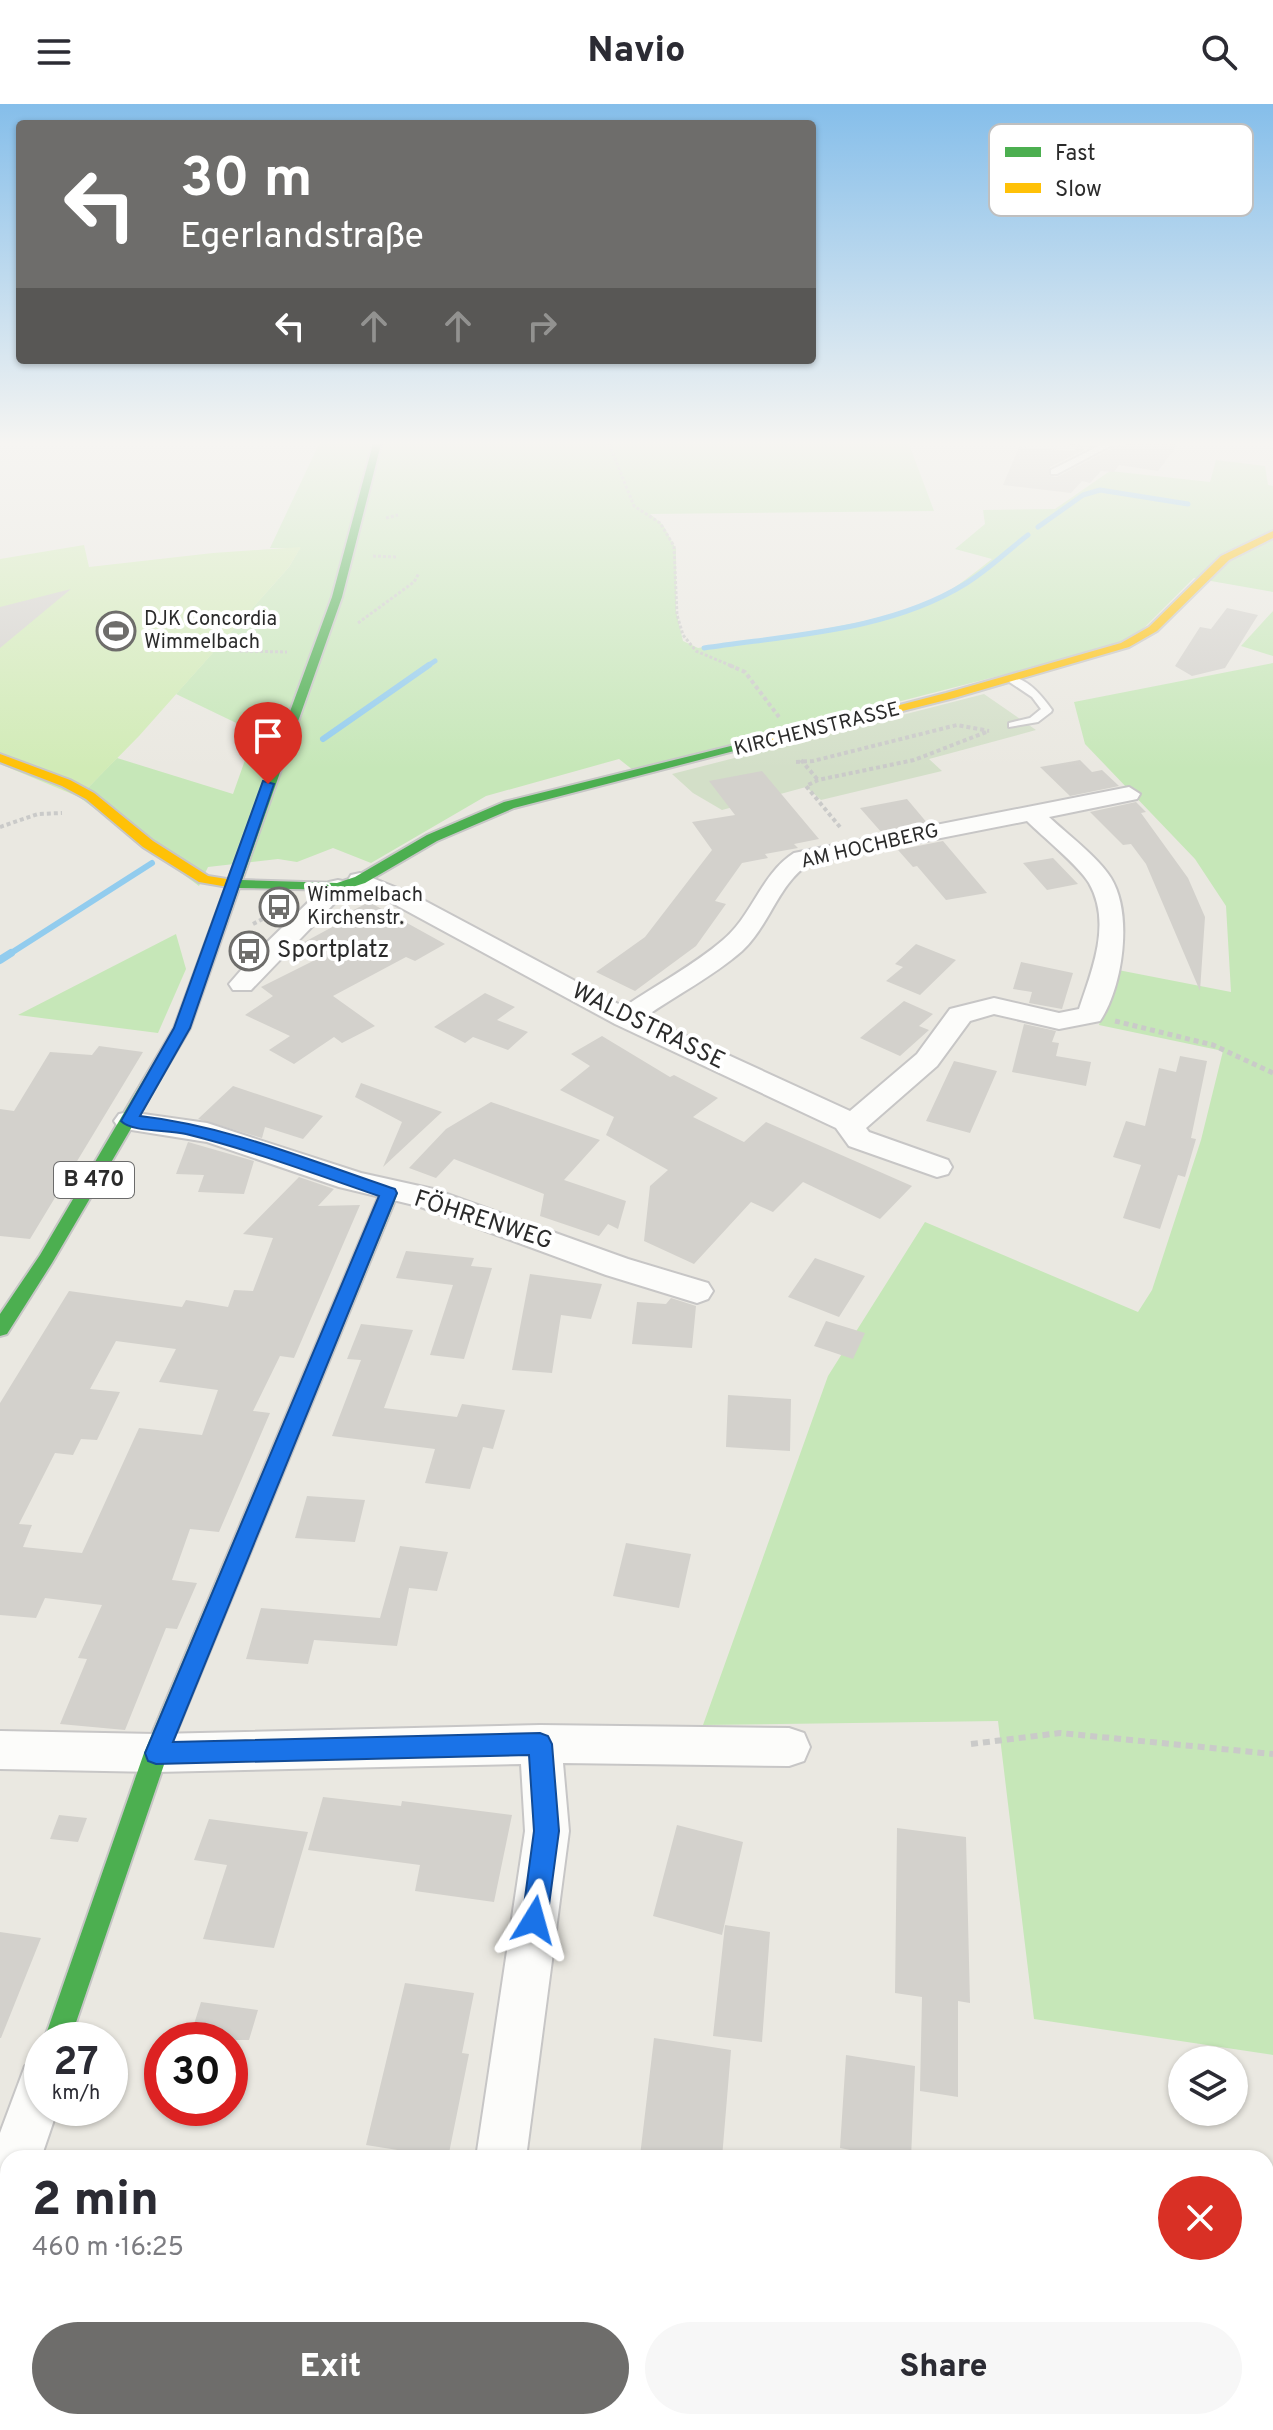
<!DOCTYPE html>
<html lang="en">
<head>
<meta charset="utf-8">
<style>
	:root { --surface:#fff; --page:#f7f7f7; --text:#2b2b33; --muted:#7c7c81; --accent:#6e6d6b }
	body { margin:0; font-family:Overpass,sans-serif; background:var(--page); color:var(--text); height:100vh; display:flex; flex-direction:column; font-size:30px; white-space:nowrap }
	* { box-sizing:border-box; margin:0 }
	p { font-size:26px; color:var(--muted) }
	.icon { flex:none; width:44px; height:44px; fill:none; stroke:currentColor; stroke-width:2; stroke-linecap:round; stroke-linejoin:round }
	.map { position:relative; flex:1; overflow:hidden }
	.panel { position:absolute; left:0px; top:2046px; width:1274px; height:280px; display:flex; flex-direction:column; background:var(--surface); border-radius:24px 24px 0 0; box-shadow:0 2px 6px #0004 }
	.panel>* { flex:none }
	.hud { position:absolute; left:16px; top:16px; width:800px; height:244px; border-radius:8px; box-shadow:0 2px 6px #0004; background:#6e6d6b; color:#fff; overflow:hidden }
	.buttons { position:absolute; left:1168px; top:1942px; display:grid; gap:16px }
	.buttons a { display:grid; place-items:center; width:80px; height:80px; border-radius:50%; background:var(--surface); box-shadow:0 2px 6px #0004; font-size:40px }
	.speed { position:absolute; left:24px; top:1918px; display:flex; gap:16px; font-size:40px; font-weight:700; text-align:center }
	.speed>* { display:grid; place-content:center; width:104px; height:104px; border-radius:50%; background:var(--surface); box-shadow:0 2px 6px #0004; line-height:1 }
	.speed small { font-size:20px; font-weight:400 }
	.speed .limit { border:12px solid #d22; background:#fff; color:#111 }
	.pin { position:absolute; display:grid; place-items:center; width:68px; height:68px; color:#fff; margin:-82px -34px; border-radius:50% 50% 50% 0; rotate:-45deg; box-shadow:0 0 8px #0007 }
	.pin .icon { rotate:45deg }
	.me { position:absolute; width:88px; margin:-44px; rotate:8deg; stroke-linejoin:round; filter:drop-shadow(0 0 6px #0008) }
	.turn { display:flex; align-items:center; gap:28px; height:168px; padding:0 32px; font-size:36px }
	.turn .icon { width:104px; height:104px; stroke-width:2.5 }
	.turn b { display:block; font-size:56px; line-height:68px }
	.lanes { display:flex; align-items:center; height:76px; padding:0 32px; background:#0003; justify-content:center; gap:40px; direction:ltr }
	.lanes .off { opacity:.35 }
	.round { display:grid; place-items:center; flex:none; width:84px; height:84px; border-radius:42px; background:var(--page) }
	.head { display:flex; align-items:center; justify-content:space-between; height:136px; padding:0 32px }
	h1 { font-size:48px; font-weight:800; line-height:60px }
	.button { display:flex; gap:16px; margin-top:auto; padding:16px 32px }
	.button a { flex:1; height:92px; border-radius:48px; background:var(--accent); color:#fff; font-size:32px; font-weight:800; line-height:92px; text-align:center }
	.button a+a { background:var(--page); color:var(--text) }
	header { display:flex; justify-content:space-between; align-items:center; height:104px; padding:0 32px; background:var(--surface); font-size:36px; font-weight:800 }
	.map>svg:first-child { display:block }
	.green { fill:#c6e7b8 }
	.cemetery { fill:#d3dfc8 }
	.pitch { fill:#d1ebb6 }
	.lines { fill:none; stroke-linecap:round; stroke-linejoin:round }
	.stream-far2 { stroke:#92ccee; stroke-width:5 }
	.stream-far1 { stroke:#92ccee; stroke-width:6 }
	.stream { stroke:#92ccee; stroke-width:8 }
	.building { fill:#d3d1cc; fill-rule:evenodd }
	.lane-casing { stroke:#c7c6c6; stroke-width:4 }
	.street-casing { stroke:#c7c6c6; stroke-width:4 }
	.fast-casing { stroke:#c7c6c6; stroke-width:4 }
	.slow-casing { stroke:#c7c6c6; stroke-width:4 }
	.path-far4 { stroke:#cacac9; stroke-width:3; stroke-dasharray:3 2; stroke-linecap:butt }
	.path-far3 { stroke:#cacac9; stroke-width:4; stroke-dasharray:4 3; stroke-linecap:butt }
	.path-far2 { stroke:#cacac9; stroke-width:5; stroke-dasharray:5 4; stroke-linecap:butt }
	.path-far1 { stroke:#cacac9; stroke-width:6; stroke-dasharray:7 5; stroke-linecap:butt }
	.path { stroke:#cacac9; stroke-width:8; stroke-dasharray:9 6; stroke-linecap:butt }
	.lane { fill:#fcfcfa; fill-rule:evenodd }
	.street { fill:#fcfcfa; fill-rule:evenodd }
	.fast { fill:#4caf50; fill-rule:evenodd }
	.slow { fill:#ffc107; fill-rule:evenodd }
	.route { fill:#1a73e8; stroke:#114b97; stroke-width:2 }
	.labels { text-anchor:middle; dominant-baseline:central; stroke-width:8; stroke-linejoin:round; paint-order:stroke }
	.far-poi-label { font-size:20px; fill:#2b2b2b; stroke:#fff; text-anchor:start }
	.far-street-label { font-size:20px; fill:#2b2b2b; stroke:#fff }
	.shield { fill:#fff; stroke:#6b6b6b; stroke-width:2 }
	.shield-label { font-size:22px; font-weight:bold; fill:#2b2b2b }
	.poi-label { font-size:24px; fill:#2b2b2b; stroke:#fff; text-anchor:start }
	.street-label { font-size:24px; fill:#2b2b2b; stroke:#fff }
	.key { fill:#fff; stroke:#bfbfbf; stroke-width:2 }
	.key-label { font-size:22px; fill:#2b2b2b }
</style>
</head>
<body>
<header><svg class="icon" aria-label="menu" viewBox="0 0 24 24"><path d="M4 6h16M4 12h16M4 18h16"/></svg>Navio<svg class="icon" aria-label="search" viewBox="0 0 24 24"><circle cx="10" cy="10" r="6"/><path d="M15 15l6 6"/></svg></header>
<div class="map">
<svg width="1273" height="2326" viewBox="0 0 1273 2326">
	<rect width="100%" height="100%" fill="#eae8e1"/>
	<path class="green" d="M319 340H909L934 407 650 410 663 421 676 445V507L683 537 698 544C769 532 874 524 937 493 957 484 975 468 992 455L955 445 985 420 983 406 1055 405 1110 367 1210 378 1216 356 1265 362 1268 381 1273 382V488L1194 474 1137 531 1100 546 633 666 619 655 486 692 371 759 333 744 297 758 278 755 208 763 199 782 79 693 117 654 233 690 255 628 176 590 289 463 300 444H270Z
		M1273 507V552L1241 542Z
		M1273 559V1951L1034 1915 998 1617 703 1621 828 1272 925 1118 1138 1208 1152 1186 1201 1036 1223 947 1099 921 1118 866 1231 888 1226 802 1195 755 1085 640 1074 598Z
		M176 830 186 865 158 929 18 911Z"/>
	<path class="cemetery" d="M984 590 1036 626 929 655 942 667 821 696 806 683 722 706 693 689 672 670Z"/>
	<path class="pitch" d="M84 441 89 463 213 449 301 443 289 463 139 632 79 693 0 660V455Z"/>
	<g class="lines">
		<path class="stream-far2" d="M1038 423 1083 391 1100 386 1188 400
			M704 544C790 531 889 527 965 480 988 466 1007 447 1028 431
			M426 563 435 557"/>
		<path class="stream-far1" d="M323 635 429 561
			M8 851 152 759"/>
		<path class="stream" d="M0 856 11 849"/>
	</g>
	<path class="building" d="M1130 340H1178L1158 367 1119 361 1114 368 1101 367 1090 379 1082 377 1071 389 1003 381 1019 343 1075 347 1076 343 1088 344 1050 363 1049 372 1057 373 1111 345Z
		M71 485 0 544V503Z
		M1227 504 1258 511 1225 564 1192 572 1175 562 1200 523 1211 525Z
		M1080 656 1092 668 1102 666 1119 682 1070 692 1040 663Z
		M762 667 819 735 794 740 798 744 765 750 768 754 742 759 715 797 726 800 696 842 635 887 596 868 645 833 712 746 692 718 735 711 709 677Z
		M907 695 928 720 882 729 860 704Z
		M1136 698 1146 708 1141 709 1188 774 1205 813 1200 887 1146 760 1131 740 1123 741 1090 708Z
		M943 737 987 789 946 796 917 762 913 763 898 746Z
		M1053 754 1078 780 1047 786 1023 759Z
		M369 798 445 840 415 857 406 853 333 892 375 922 342 939 334 933 294 960 269 946 290 932 245 911 273 892 261 883 319 854 299 841 347 815 342 812Z
		M916 840 956 856 920 891 886 877 903 863 895 860Z
		M1021 858 1073 869 1062 905 1029 899 1032 888 1013 885Z
		M485 889 515 903 497 916 528 928 508 946 473 933 465 939 434 923Z
		M904 897 933 910 919 922 929 926 900 952 860 934Z
		M1024 920 1056 927 1052 938 1059 939 1056 952 1091 958 1086 982 1012 968Z
		M602 932 670 973 674 971 718 994 693 1013 744 1038 766 1018 912 1082 880 1115 803 1078 773 1108 751 1098 694 1160 644 1137 650 1082 668 1066 606 1031 614 1013 560 986 590 962 571 950Z
		M99 942 143 948 30 1135 0 1132V1005L14 1007 50 948 92 951Z
		M1180 952 1207 957 1191 1034 1196 1035 1185 1073 1178 1071 1160 1125 1123 1114 1141 1061 1113 1053 1126 1017 1145 1022 1159 964 1176 968Z
		M954 957 997 967 970 1029 926 1017Z
		M361 979 442 1008 383 1063 402 1018 355 993Z
		M233 982 323 1012 303 1035 265 1023 262 1034 198 1015Z
		M491 998 600 1036 564 1076 626 1097 618 1125 608 1120 599 1132 540 1112 544 1090 454 1055 436 1074 409 1064 446 1025Z
		M188 1038 254 1057 244 1090 198 1088 204 1071 176 1070Z
		M299 1073 334 1085 318 1102 360 1101 294 1254 280 1252 253 1307 270 1309 219 1428 190 1425 172 1476 197 1479 177 1525 166 1524 125 1626 60 1620 87 1555 78 1554 102 1501 45 1494 36 1514 0 1511V1299L69 1187 182 1203 186 1196 228 1203 234 1186 253 1187 273 1134 243 1130ZM116 1237 176 1245 159 1278 218 1286 202 1331 139 1324 82 1449 23 1443 32 1421 19 1420 55 1349 73 1351 81 1335 97 1336 120 1288 90 1285Z
		M406 1147 474 1154 471 1162 492 1164 464 1255 430 1251 453 1181 396 1174Z
		M815 1154 865 1172 839 1213 788 1193Z
		M530 1170 602 1180 591 1215 561 1211 552 1269 512 1266Z
		M671 1194 696 1202 692 1244 632 1240 637 1198 666 1200Z
		M826 1217 865 1229 853 1255 814 1242Z
		M361 1220 413 1226 384 1304 457 1313 462 1300 505 1306 493 1345 483 1343 470 1385 425 1379 435 1345 332 1332 361 1256 347 1255Z
		M728 1291 791 1295 790 1347 726 1343Z
		M307 1392 365 1396 355 1438 295 1434Z
		M626 1439 691 1450 679 1504 613 1492Z
		M400 1442 448 1448 437 1487 409 1484 397 1542 314 1536 308 1560 246 1555 261 1504 380 1514Z
		M323 1693 401 1702 402 1697 512 1711 494 1798 415 1787 420 1761 308 1746Z
		M59 1711 87 1714 78 1738 50 1735Z
		M209 1715 308 1728 274 1844 203 1835 227 1761 194 1756Z
		M677 1721 743 1738 722 1831 653 1812Z
		M897 1724 966 1733 970 1899 958 1897V1993L920 1987 922 1893 895 1889Z
		M725 1821 770 1828 762 1938 713 1932Z
		M0 1828 41 1834 1 1934H0Z
		M405 1879 474 1889 462 1949 469 1950 448 2054 366 2041Z
		M201 1898 258 1906 249 1936H189Z
		M654 1934 731 1946 722 2054 640 2052Z
		M846 1951 915 1962 911 2054H891L840 2044Z"/>
	<g class="lines">
		<defs>
			<path id="lane" d="M1072 340H1127L1110 342 1057 370H1051V366L1099 342Z
				M1008 573C1027 573 1042 592 1052 606L1051 608 1038 618 1009 623V619L1030 614 1041 605 1032 593 1008 577Z
				M900 2318H928V2326H900Z"/>
			<path id="street" d="M1129 683 1140 690 1137 695 1049 713C1067 730 1098 753 1111 774 1133 810 1123 883 1100 917L1059 925 994 910 970 917 937 962 866 1024 869 1028 948 1056 952 1063 948 1070 937 1073 849 1042 836 1024 615 920 394 800 351 781 348 776 351 771 360 769 412 790 624 903C656 881 694 861 723 836 753 811 761 770 794 749ZM1027 717C1042 732 1079 762 1089 779 1112 819 1092 866 1079 905L1059 909 994 894 950 905 917 950 850 1007 645 913C676 891 714 872 742 847 770 821 778 780 809 760Z
				M338 776 347 778 350 783 251 886H233L229 880 256 849 329 778Z
				M129 1008 207 1019 361 1069 433 1085 628 1155 708 1179 713 1187 708 1195 697 1199 606 1171 418 1102 339 1083 207 1038 119 1024 114 1017 119 1010Z
				M540 1621 789 1624 804 1629 810 1643 804 1657 789 1662 563 1659 569 1727 526 2054H476L525 1727 521 1660 156 1668 0 1665V1627L156 1630Z
				M42 1955V2004H58L41 2054H8V2122L0 2125V2029L25 1962Z
				M427 2318H483L481 2326H425Z"/>
			<path id="fast" d="M373 340H381L342 493 242 776 337 779 355 773 427 731 504 698 755 636 761 640 514 704 437 737 365 779 343 786 239 784 190 924 52 1159 7 1230 0 1232V1210L40 1151 174 924 332 493Z
				M389 1083 398 1089 168 1649 70 1936H44L144 1649 380 1089Z"/>
			<path id="slow" d="M1273 427V434L1229 456 1157 527 1129 543 954 594 755 644 749 640 946 589 1121 539 1149 523 1221 452Z
				M0 650 70 676 94 689 153 737 208 772 239 777 241 780 234 784 199 778 143 743 86 695 62 682 0 658Z"/>
		</defs>
		<use href="#lane" class="lane-casing"/>
		<use href="#street" class="street-casing"/>
		<use href="#fast" class="fast-casing"/>
		<use href="#slow" class="slow-casing"/>
		<path class="path-far4" d="M609 340 634 402 660 419 674 442 677 511 683 531 696 547 734 563
			M386 414 398 411
			M373 452 396 453
			M358 519 414 478 419 469
			M240 547 287 548"/>
		<path class="path-far3" d="M729 561 745 568 779 613
			M801 656 818 676
			M796 658 813 657 957 621 989 627
			M0 723 38 710 62 709
			M840 723 806 682 818 676 914 656 989 627
			M253 820 272 810"/>
		<path class="path-far2" d="M1115 917 1213 941 1273 969"/>
		<path class="path-far1" d="M971 1640 1060 1629 1273 1650"/>
		<path class="path" d="M1148 2318 1162 2326"/>
		<use href="#lane" class="lane"/>
		<use href="#street" class="street"/>
		<use href="#fast" class="fast"/>
		<use href="#slow" class="slow"/>
	</g>
	<linearGradient id="sky" x2="0" y2="1"><stop stop-color="#85beea"/><stop offset="0.51" stop-color="#f6f5f2"/><stop offset="1" stop-color="#f6f5f2" stop-opacity="0"/></linearGradient>
	<rect width="1273" height="665" fill="url(#sky)"/>
	<path class="route" d="M263 677 274 680 190 924 140 1012C228 1022 311 1057 395 1085L397 1089 173 1638 540 1629 548 1632 552 1640 559 1727 547 1816 543 1825 534 1829 525 1825 522 1816 534 1727 529 1651 156 1660 148 1657 145 1649 379 1092C315 1070 251 1046 186 1030 168 1025 133 1029 121 1017L174 924Z"/>
	<defs>
		<symbol id="stadium-ring" viewBox="-11 -11 22 22"><circle r="9.5" fill="#fff" stroke="#6e6d6b" stroke-width="1.5"/><path d="M0-5a6.5 5 0 1 0 0 10a6.5 5 0 1 0 0-10ZM-3.5-1.8h7v3.6h-7Z" fill="#6e6d6b"/></symbol>
		<symbol id="bus-ring" viewBox="-11 -11 22 22"><circle r="9.5" fill="#fff" stroke="#6e6d6b" stroke-width="1.5"/><path d="M-5-6H5V4H4V6H2V4H-2V6H-4V4H-5ZM-3.5-4V0h7V-4ZM-3.5 1.2v1.5H-2V1.2ZM2 1.2v1.5H3.5V1.2Z" fill="#6e6d6b"/></symbol>
	</defs>
	<g fill-rule="evenodd">
		<use href="#stadium-ring" x="94" y="505" width="44" height="44"/>
		<use href="#bus-ring" x="257" y="781" width="44" height="44"/>
		<use href="#bus-ring" x="227" y="825" width="44" height="44"/>
	</g>
	<g class="labels">
		<g class="far-poi-label">
			<text x="144" y="516">DJK Concordia<tspan x="144" dy="23">Wimmelbach</tspan></text>
			<text x="307" y="792">Wimmelbach<tspan x="307" dy="23">Kirchenstr.</tspan></text>
		</g>
		<g class="far-street-label">
			<text transform="translate(817 626) rotate(-14)">KIRCHENSTRASSE</text>
			<text transform="translate(870 743) rotate(-13)">AM HOCHBERG</text>
		</g>
		<rect class="shield" x="54" y="1058" width="80" height="36" rx="6"/>
		<g class="shield-label">
			<text x="94" y="1076">B 470</text>
		</g>
		<g class="poi-label">
			<text x="277" y="847">Sportplatz</text>
		</g>
		<g class="street-label">
			<text transform="translate(648 923) rotate(26)">WALDSTRASSE</text>
			<text transform="translate(483 1117) rotate(18)">FÖHRENWEG</text>
		</g>
	</g>
	<rect x="989" y="20" width="264" height="92" rx="12" class="key"/>
	<rect x="1005" y="43" width="36" height="10" fill="#4caf50"/>
	<rect x="1005" y="79" width="36" height="10" fill="#ffc107"/>
	<g class="key-label">
		<text x="1055" y="56">Fast</text>
		<text x="1055" y="92">Slow</text>
	</g>
</svg>
<div class="buttons">
<a><svg class="icon" aria-label="layers" viewBox="0 0 24 24"><path d="M12 4l9 5-9 5-9-5zM3 14l9 5 9-5"/></svg></a>
</div>
<div class="speed"><div>27<small>km/h</small></div><div class="limit">30</div></div>
<div class="pin" style="left:268px;top:680px;background:#d93025"><svg class="icon" aria-label="arrive" viewBox="0 0 24 24"><path d="M6 21V4h12l-3 4 3 4H6"/></svg></div>
<svg class="me" style="left:534px;top:1816px" viewBox="-20 -20 40 40"><path d="M0-17L14 15 0 8-14 15z" fill="#1a73e8" stroke="#fff" stroke-width="4"/></svg>
<div class="hud">
<div class="turn"><svg class="icon" aria-label="left" viewBox="0 0 24 24"><path d="M17 20v-9H6M10 6l-5 5 5 5"/></svg><div><b>30 m</b>Egerlandstraße</div></div>
<div class="lanes"><svg class="icon" aria-label="left" viewBox="0 0 24 24"><path d="M17 20v-9H6M10 6l-5 5 5 5"/></svg><svg class="icon off" aria-label="ahead" viewBox="0 0 24 24"><path d="M12 20V5M6 11l6-6 6 6"/></svg><svg class="icon off" aria-label="ahead" viewBox="0 0 24 24"><path d="M12 20V5M6 11l6-6 6 6"/></svg><svg class="icon off" aria-label="right" viewBox="0 0 24 24"><path d="M7 20v-9h11M14 6l5 5-5 5"/></svg></div>
</div>
<section class="panel">
<div class="head"><div><h1>2 min</h1><p>460 m · 16:25</p></div><a class="round" style="background:#d93025;color:#fff"><svg class="icon" aria-label="close" viewBox="0 0 24 24"><path d="M6 6l12 12M18 6L6 18"/></svg></a></div>
<div class="button"><a>Exit</a><a>Share</a></div>
</section>
</div>
</body>
</html>
